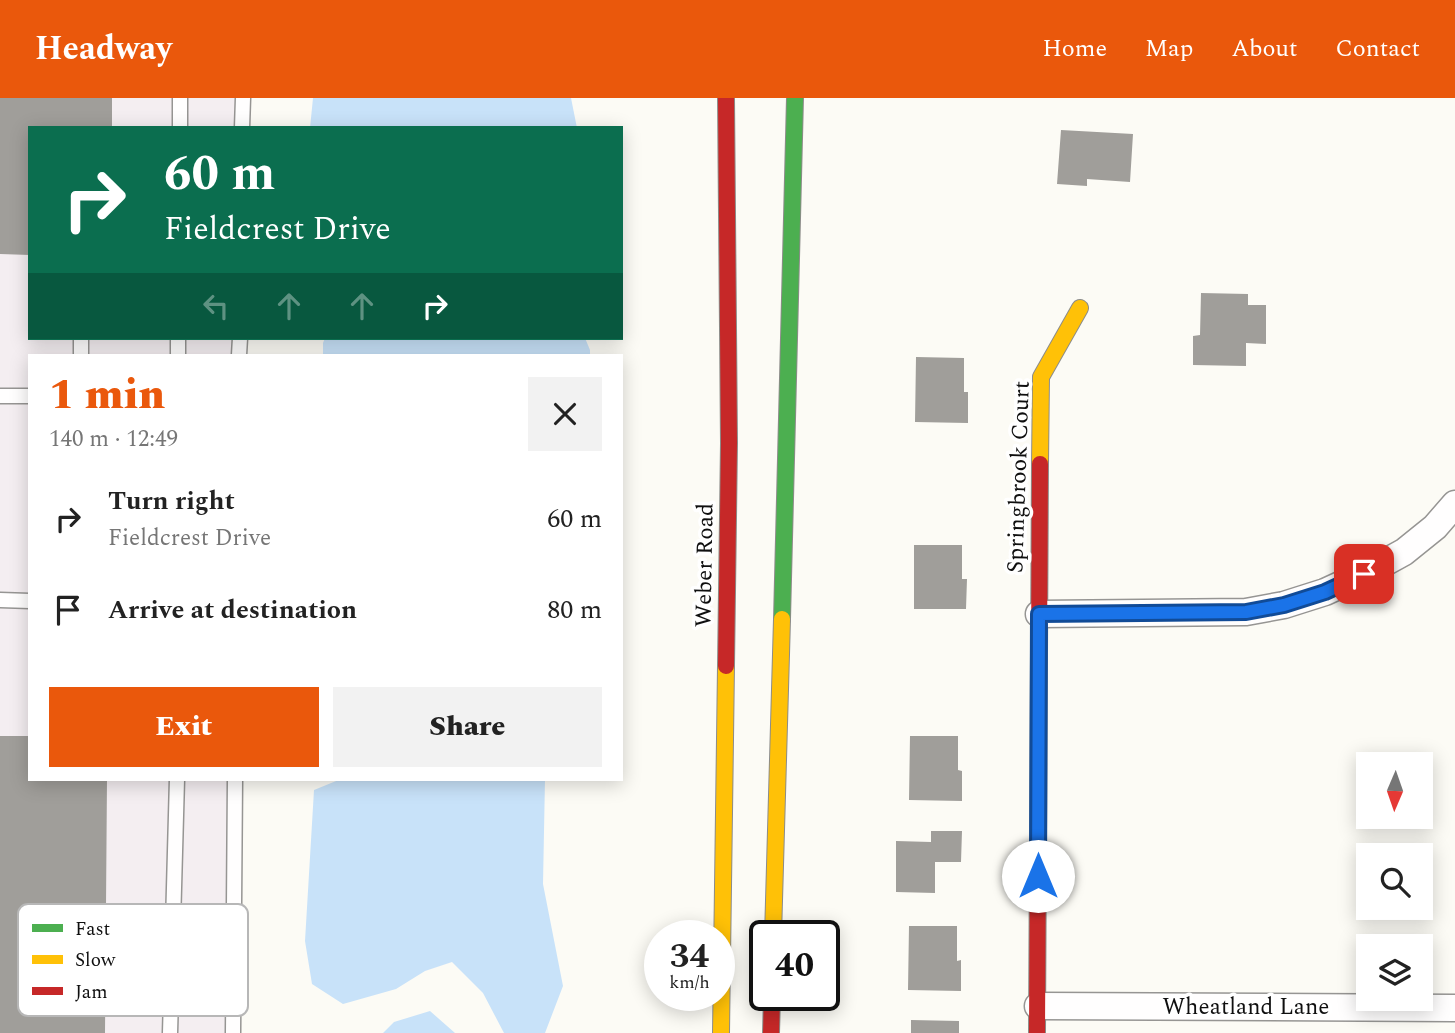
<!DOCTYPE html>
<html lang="en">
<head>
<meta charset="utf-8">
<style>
	:root { --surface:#fff; --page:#f2f2f2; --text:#222; --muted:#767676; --accent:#ea580c }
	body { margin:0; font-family:Spectral,serif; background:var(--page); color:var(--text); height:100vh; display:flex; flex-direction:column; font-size:26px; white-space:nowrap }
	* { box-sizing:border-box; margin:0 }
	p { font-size:23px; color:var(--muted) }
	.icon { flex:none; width:38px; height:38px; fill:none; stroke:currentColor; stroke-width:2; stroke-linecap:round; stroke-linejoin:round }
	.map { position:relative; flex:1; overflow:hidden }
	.details { position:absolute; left:28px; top:256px; width:595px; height:427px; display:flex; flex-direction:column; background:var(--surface); border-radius:0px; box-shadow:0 4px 18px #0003 }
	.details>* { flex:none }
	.banner { position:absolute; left:28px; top:28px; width:595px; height:214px; border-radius:0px; box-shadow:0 4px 18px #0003; background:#0b6e4f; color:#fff; overflow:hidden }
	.needle { width:46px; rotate:182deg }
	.fabs { position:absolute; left:1356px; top:654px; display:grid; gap:14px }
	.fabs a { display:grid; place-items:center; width:77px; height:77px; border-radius:0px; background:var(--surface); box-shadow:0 4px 18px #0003; font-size:35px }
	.speed { position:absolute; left:644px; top:822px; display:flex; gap:14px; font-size:35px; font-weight:700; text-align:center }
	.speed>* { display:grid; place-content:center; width:91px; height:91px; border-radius:50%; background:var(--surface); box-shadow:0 4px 18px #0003; line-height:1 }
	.speed small { font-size:18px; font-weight:400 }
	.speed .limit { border:4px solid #111; border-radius:10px; background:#fff; color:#111 }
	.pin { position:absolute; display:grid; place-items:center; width:60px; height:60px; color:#fff; margin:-30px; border-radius:14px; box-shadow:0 4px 10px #0006 }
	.me { position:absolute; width:77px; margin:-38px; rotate:0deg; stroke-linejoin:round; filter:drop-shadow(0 0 5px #0008) }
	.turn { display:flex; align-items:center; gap:24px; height:147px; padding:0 21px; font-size:32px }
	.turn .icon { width:91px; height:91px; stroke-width:2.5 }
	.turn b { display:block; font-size:49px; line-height:60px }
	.lanes { display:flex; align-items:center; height:66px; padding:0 21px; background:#0003; justify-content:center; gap:35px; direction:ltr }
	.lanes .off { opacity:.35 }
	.round { display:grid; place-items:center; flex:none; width:74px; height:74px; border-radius:0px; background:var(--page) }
	.overview { display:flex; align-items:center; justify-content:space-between; height:119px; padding:0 21px }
	h1 { font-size:42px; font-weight:800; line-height:52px; color:var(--accent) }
	.cta { display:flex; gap:14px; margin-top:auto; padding:14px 21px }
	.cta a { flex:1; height:80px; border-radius:0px; background:var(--accent); color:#fff; font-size:28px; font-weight:800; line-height:80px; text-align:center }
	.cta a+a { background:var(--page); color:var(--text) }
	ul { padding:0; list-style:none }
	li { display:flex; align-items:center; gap:21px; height:91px; padding:0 21px }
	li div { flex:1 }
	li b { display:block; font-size:26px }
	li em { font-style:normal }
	header { display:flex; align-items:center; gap:42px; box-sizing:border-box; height:98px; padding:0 35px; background:var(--accent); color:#fff }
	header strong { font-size:33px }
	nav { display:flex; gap:38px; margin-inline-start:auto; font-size:24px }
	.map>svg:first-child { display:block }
	.industrial { fill:#f4eef1 }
	.water { fill:#c8e2f9 }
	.building { fill:#a09e9a }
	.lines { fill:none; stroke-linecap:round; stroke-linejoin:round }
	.lane-casing { stroke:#969593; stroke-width:17 }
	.street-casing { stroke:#969593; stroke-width:29 }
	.fast-casing { stroke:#8c8c89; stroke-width:18 }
	.slow-casing { stroke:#8c8c89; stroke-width:18 }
	.jam-casing { stroke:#8c8c89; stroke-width:18 }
	.lane { stroke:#fffefe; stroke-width:14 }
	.street { stroke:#fffefe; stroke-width:26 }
	.fast { stroke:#4caf50; stroke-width:16 }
	.slow { stroke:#ffc107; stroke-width:16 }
	.jam { stroke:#c62828; stroke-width:16 }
	.route-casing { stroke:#114b97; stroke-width:18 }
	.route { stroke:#1a73e8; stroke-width:12 }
	.labels { text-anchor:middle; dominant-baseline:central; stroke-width:7; stroke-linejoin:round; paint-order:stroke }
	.street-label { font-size:23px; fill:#0f0f0f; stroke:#fff }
	.key { fill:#fff; stroke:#b7b7b7; stroke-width:2 }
	.key-label { font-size:19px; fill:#0f0f0f }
</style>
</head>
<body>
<header>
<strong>Headway</strong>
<nav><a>Home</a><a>Map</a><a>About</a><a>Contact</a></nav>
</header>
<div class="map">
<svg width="1455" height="935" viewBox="0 0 1455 935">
	<rect width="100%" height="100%" fill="#fcfbf5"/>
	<path class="industrial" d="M0 0H249L248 30H30V240H245V257H30V681H239L235 935H0Z"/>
	<path class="water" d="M313 0H571L577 30H310Z
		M325 240H585L590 252V257H323V245Z
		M341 681H545L543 786 563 888 545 935H504L483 895 452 864 425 873 396 891 343 906 312 886 305 843 314 692Z
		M430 913 455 935H383L394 924Z"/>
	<path class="building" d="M0 0H112V30H30V157L0 156Z
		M1061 32 1133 36 1130 84 1087 81V88L1057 86Z
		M1201 195 1248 196V207H1266V246L1246 245V268L1193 267V238L1200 237Z
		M916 259 964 260V294H968V325L915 324Z
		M914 447H962V481H967L966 511H914Z
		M0 638H30V681H107L105 935H0Z
		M910 638H958V672L962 673V703L909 702Z
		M931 733H962L961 764H935V795L896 794V743L931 744Z
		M909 828H957V863L961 862V893L908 892Z
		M911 922 959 923V935H911Z"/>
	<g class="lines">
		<defs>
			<path id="lane" d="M180 30V0
				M242 30 243 0
				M81 257V240
				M178 257V240
				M239 257 240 240
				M0 298H30
				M0 502 30 503
				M170 935 177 681
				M233 935 235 681"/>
			<path id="street" d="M1039 516 1246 514 1284 507 1325 494 1364 476 1404 454 1435 429 1455 406
				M1038 908 1455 910"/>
			<path id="fast" d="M782 521 795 0"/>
			<path id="slow" d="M1040 366 1041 279 1080 210
				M773 838 782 521
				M721 935 726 568"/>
			<path id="jam" d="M726 568 729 345 726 0
				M771 935 772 898
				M1037 935 1040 366"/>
		</defs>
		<use href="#lane" class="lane-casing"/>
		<use href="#street" class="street-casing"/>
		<use href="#fast" class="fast-casing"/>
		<use href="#slow" class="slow-casing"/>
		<use href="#jam" class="jam-casing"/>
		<use href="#lane" class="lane"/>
		<use href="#street" class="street"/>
		<use href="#fast" class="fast"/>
		<use href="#slow" class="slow"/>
		<use href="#jam" class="jam"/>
	</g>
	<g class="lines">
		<defs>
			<path id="route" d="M1038 778 1039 516 1246 514 1284 507 1325 494 1364 476"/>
		</defs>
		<use href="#route" class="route-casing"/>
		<use href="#route" class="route"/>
	</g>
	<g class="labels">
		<g class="street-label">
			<text transform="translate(1019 379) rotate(-88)">Springbrook Court</text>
			<text transform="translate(705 467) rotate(-89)">Weber Road</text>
			<text x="1246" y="909">Wheatland Lane</text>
		</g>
	</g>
	<rect x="18" y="806" width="230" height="112" rx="10" class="key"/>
	<rect x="32" y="826" width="31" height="8" fill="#4caf50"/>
	<rect x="32" y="857" width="31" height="9" fill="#ffc107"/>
	<rect x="32" y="889" width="31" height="8" fill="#c62828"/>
	<g class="key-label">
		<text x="75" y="837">Fast</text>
		<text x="75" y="868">Slow</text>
		<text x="75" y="900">Jam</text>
	</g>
</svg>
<div class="fabs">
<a><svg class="needle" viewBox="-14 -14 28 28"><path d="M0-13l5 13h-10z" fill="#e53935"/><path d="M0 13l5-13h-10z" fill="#767676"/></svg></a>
<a><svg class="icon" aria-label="search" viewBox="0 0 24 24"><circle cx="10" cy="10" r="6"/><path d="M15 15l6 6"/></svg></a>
<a><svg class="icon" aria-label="layers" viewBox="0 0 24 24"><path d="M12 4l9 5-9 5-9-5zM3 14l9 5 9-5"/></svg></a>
</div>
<div class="speed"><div>34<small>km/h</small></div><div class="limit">40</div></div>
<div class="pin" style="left:1364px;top:476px;background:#d93025"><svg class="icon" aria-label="arrive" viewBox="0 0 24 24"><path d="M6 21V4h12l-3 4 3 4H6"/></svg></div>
<svg class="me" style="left:1038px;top:778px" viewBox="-20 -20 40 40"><circle r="19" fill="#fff"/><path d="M0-13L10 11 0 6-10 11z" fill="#1a73e8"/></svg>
<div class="banner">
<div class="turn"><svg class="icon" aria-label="right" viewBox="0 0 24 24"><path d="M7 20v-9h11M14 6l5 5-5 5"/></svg><div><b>60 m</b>Fieldcrest Drive</div></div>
<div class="lanes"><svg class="icon off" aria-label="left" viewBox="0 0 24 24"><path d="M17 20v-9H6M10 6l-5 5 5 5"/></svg><svg class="icon off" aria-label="ahead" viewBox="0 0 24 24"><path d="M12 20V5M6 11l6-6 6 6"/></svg><svg class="icon off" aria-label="ahead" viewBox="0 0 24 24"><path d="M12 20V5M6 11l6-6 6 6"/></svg><svg class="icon" aria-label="right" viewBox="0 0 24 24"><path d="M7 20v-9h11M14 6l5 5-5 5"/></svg></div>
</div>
<section class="details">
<div class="overview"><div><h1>1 min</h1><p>140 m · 12:49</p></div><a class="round"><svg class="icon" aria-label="close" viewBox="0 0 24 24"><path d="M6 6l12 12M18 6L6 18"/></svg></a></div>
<ul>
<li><svg class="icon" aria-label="right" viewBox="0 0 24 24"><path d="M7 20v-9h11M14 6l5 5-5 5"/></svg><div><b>Turn right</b><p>Fieldcrest Drive</p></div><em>60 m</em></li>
<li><svg class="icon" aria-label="arrive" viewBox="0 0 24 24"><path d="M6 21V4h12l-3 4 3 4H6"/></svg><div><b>Arrive at destination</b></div><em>80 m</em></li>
</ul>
<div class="cta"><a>Exit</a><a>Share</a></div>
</section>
</div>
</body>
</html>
